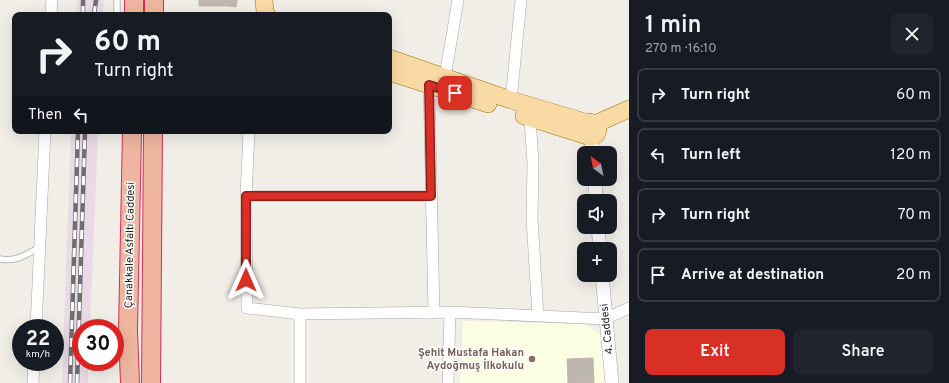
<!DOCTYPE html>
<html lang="en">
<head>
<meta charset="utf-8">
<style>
	:root { --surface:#171b24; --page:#20242c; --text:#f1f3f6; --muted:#9ea1a6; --line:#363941; --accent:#d93025 }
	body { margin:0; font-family:Overpass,sans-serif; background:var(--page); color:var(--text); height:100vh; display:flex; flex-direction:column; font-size:15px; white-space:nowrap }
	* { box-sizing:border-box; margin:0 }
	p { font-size:13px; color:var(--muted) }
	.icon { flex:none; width:22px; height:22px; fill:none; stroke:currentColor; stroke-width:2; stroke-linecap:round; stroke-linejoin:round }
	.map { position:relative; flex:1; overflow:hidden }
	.drawer { display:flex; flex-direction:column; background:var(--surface); width:320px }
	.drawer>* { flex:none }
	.hud { position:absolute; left:12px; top:12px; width:380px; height:122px; border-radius:8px; box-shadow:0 4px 16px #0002; background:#171b24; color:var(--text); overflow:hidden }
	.needle { width:26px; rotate:327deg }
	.controls { position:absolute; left:577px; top:146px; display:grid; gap:8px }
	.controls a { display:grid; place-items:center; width:40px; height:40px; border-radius:8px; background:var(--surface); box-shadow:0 4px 16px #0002; font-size:20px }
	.speed { position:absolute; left:12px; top:319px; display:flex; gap:8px; font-size:20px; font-weight:700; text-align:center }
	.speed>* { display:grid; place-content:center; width:52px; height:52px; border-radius:50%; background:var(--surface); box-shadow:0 4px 16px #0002; line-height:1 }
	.speed small { font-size:10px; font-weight:400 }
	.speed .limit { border:6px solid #d22; background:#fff; color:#111 }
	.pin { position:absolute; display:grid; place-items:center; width:34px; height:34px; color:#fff; margin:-17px; border-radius:8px; box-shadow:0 2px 6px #0006 }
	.me { position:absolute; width:44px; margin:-22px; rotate:0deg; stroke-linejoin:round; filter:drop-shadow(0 0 3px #0008) }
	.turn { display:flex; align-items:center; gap:14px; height:84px; padding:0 16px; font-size:18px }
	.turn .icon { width:52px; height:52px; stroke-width:2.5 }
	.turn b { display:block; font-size:28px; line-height:34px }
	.then { display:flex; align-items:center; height:38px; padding:0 16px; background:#0003; gap:8px; font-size:15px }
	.round { display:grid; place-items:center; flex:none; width:42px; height:42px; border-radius:8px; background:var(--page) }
	.head { display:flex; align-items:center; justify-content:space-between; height:68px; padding:0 16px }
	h1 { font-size:24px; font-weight:600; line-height:30px }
	.primary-button { display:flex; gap:8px; margin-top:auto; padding:8px 16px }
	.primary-button a { flex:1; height:46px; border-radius:8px; background:var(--accent); color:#fff; font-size:16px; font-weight:600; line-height:46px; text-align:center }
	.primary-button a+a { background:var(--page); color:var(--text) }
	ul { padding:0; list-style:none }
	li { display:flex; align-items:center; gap:12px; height:54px; margin:0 8px 6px; padding:0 8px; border:2px solid var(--line); border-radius:8px }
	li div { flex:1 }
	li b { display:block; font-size:15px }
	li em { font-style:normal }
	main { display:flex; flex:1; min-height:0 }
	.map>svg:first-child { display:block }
	.industrial { fill:#e9dae5 }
	.education { fill:#fcfee3 }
	.building { fill:#bdb7b0; stroke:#c2b6aa }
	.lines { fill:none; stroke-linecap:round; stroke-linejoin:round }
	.service-casing { stroke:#a7a7a7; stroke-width:7 }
	.minor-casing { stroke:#a7a7a7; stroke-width:12 }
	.tertiary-casing { stroke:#a7a7a7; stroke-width:14 }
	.primary-casing { stroke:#977106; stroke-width:18 }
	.trunk-casing { stroke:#d52e5c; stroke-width:20 }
	.service { stroke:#fff; stroke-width:5.5 }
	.minor { stroke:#fff; stroke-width:11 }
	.tertiary { stroke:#fff; stroke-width:13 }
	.primary { stroke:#f9daa4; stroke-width:17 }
	.trunk { stroke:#eeb6a0; stroke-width:18 }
	.rail-casing { stroke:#6e6e6e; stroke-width:4.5 }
	.rail { stroke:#fff; stroke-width:3; stroke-dasharray:9; stroke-linecap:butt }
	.route-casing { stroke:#8d1f18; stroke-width:10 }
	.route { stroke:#d93025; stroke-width:7 }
	.education-dot { fill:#8d6e63; stroke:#fff; stroke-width:1.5 }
	.labels { text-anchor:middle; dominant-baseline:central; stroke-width:3; stroke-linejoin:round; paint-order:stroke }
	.street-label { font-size:11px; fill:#202020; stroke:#fff }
	.education-label { font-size:11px; font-weight:bold; fill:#785e54; stroke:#fff; text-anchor:end }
</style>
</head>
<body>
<main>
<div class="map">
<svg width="629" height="383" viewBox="0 0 629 383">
	<rect width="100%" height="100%" fill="#f0eee7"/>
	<path class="industrial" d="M77 0H104L103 15H76Z
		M71 131H98L90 328H81V362H88V383H62Z"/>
	<path class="education" d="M463 321 584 324 601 335 605 383H460Z"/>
	<path class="building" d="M199 0H229V6H199Z
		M229 0H237L236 7 229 6Z
		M593 358 594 383H568L567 359Z"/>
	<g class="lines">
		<defs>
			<path id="service" d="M117 15V0
				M0 259C17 262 25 255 40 247"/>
			<path id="minor" d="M51 15 52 0
				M445 77 458 0
				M429 85 434 313
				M511 100 521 0
				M530 118 533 163 532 219 538 316
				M249 131 246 196 247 308 300 314 450 312 605 319 629 308
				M246 196H431
				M36 328 45 131
				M33 383 34 362
				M300 383V314
				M448 383 450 312"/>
			<path id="tertiary" d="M591 137 593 153
				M595 179 596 201
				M598 227 600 249
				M602 275 612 383"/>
			<path id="primary" d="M264 0 265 12 267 15
				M389 58 511 100 588 123
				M389 72 488 104
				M524 116 584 135
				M595 124 598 130 596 135 591 137 584 135 582 130 585 124 590 122 595 124 629 109"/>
			<path id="trunk" d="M134 15V0
				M154 15V0
				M130 383 128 331 132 131
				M151 383 153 131"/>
		</defs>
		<use href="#service" class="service-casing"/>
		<use href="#minor" class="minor-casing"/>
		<use href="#tertiary" class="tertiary-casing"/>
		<use href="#primary" class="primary-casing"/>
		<use href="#trunk" class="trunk-casing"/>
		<use href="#service" class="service"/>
		<use href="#minor" class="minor"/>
		<use href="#tertiary" class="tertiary"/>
		<use href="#primary" class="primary"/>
		<use href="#trunk" class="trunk"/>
		<defs>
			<path id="rail" d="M83 15V0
				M94 15 96 0
				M70 383 78 131
				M77 383 85 131"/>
		</defs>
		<use href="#rail" class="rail-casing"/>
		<use href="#rail" class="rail"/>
	</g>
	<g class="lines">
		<defs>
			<path id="route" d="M246 280V196H431L429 85 455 93"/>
		</defs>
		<use href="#route" class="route-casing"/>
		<use href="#route" class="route"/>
	</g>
	<circle class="education-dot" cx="532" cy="359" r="4"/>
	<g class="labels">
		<g class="street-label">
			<text transform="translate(130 245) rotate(-89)">Çanakkale Asfaltı Caddesi</text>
			<text transform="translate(607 329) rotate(-96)">4. Caddesi</text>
		</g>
		<g class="education-label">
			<text x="524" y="353">Şehit Mustafa Hakan<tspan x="524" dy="13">Aydoğmuş İlkokulu</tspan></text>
		</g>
	</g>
</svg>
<div class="controls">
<a><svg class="needle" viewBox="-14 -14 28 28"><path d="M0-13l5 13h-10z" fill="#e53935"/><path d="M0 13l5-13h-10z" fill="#9ea1a6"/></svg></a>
<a><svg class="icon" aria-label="sound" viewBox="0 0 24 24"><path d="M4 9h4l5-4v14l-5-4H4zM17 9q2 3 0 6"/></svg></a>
<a>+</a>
</div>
<div class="speed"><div>22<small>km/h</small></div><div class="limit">30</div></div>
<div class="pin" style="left:455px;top:93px;background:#d93025"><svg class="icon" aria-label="arrive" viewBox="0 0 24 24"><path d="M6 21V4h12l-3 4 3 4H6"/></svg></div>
<svg class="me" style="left:246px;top:280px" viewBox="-20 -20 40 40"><path d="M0-17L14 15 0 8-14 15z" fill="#d93025" stroke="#fff" stroke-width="4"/></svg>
<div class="hud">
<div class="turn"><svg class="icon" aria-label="right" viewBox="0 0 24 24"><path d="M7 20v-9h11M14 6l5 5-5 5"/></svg><div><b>60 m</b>Turn right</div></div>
<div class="then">Then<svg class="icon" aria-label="left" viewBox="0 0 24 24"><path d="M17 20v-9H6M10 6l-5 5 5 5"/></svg></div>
</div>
</div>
<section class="drawer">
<div class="head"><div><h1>1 min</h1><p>270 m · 16:10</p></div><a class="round"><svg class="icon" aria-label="close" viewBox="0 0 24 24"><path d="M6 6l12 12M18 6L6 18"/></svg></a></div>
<ul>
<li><svg class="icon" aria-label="right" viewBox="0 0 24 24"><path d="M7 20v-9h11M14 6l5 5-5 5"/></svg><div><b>Turn right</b></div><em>60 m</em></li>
<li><svg class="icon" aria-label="left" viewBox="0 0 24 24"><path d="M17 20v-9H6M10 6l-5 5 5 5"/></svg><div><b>Turn left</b></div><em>120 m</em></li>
<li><svg class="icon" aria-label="right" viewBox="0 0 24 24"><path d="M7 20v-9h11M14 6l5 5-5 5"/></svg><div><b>Turn right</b></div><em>70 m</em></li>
<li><svg class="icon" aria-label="arrive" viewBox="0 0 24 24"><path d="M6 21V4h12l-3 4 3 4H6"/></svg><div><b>Arrive at destination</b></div><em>20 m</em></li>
</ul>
<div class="primary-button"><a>Exit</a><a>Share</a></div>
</section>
</main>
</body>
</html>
